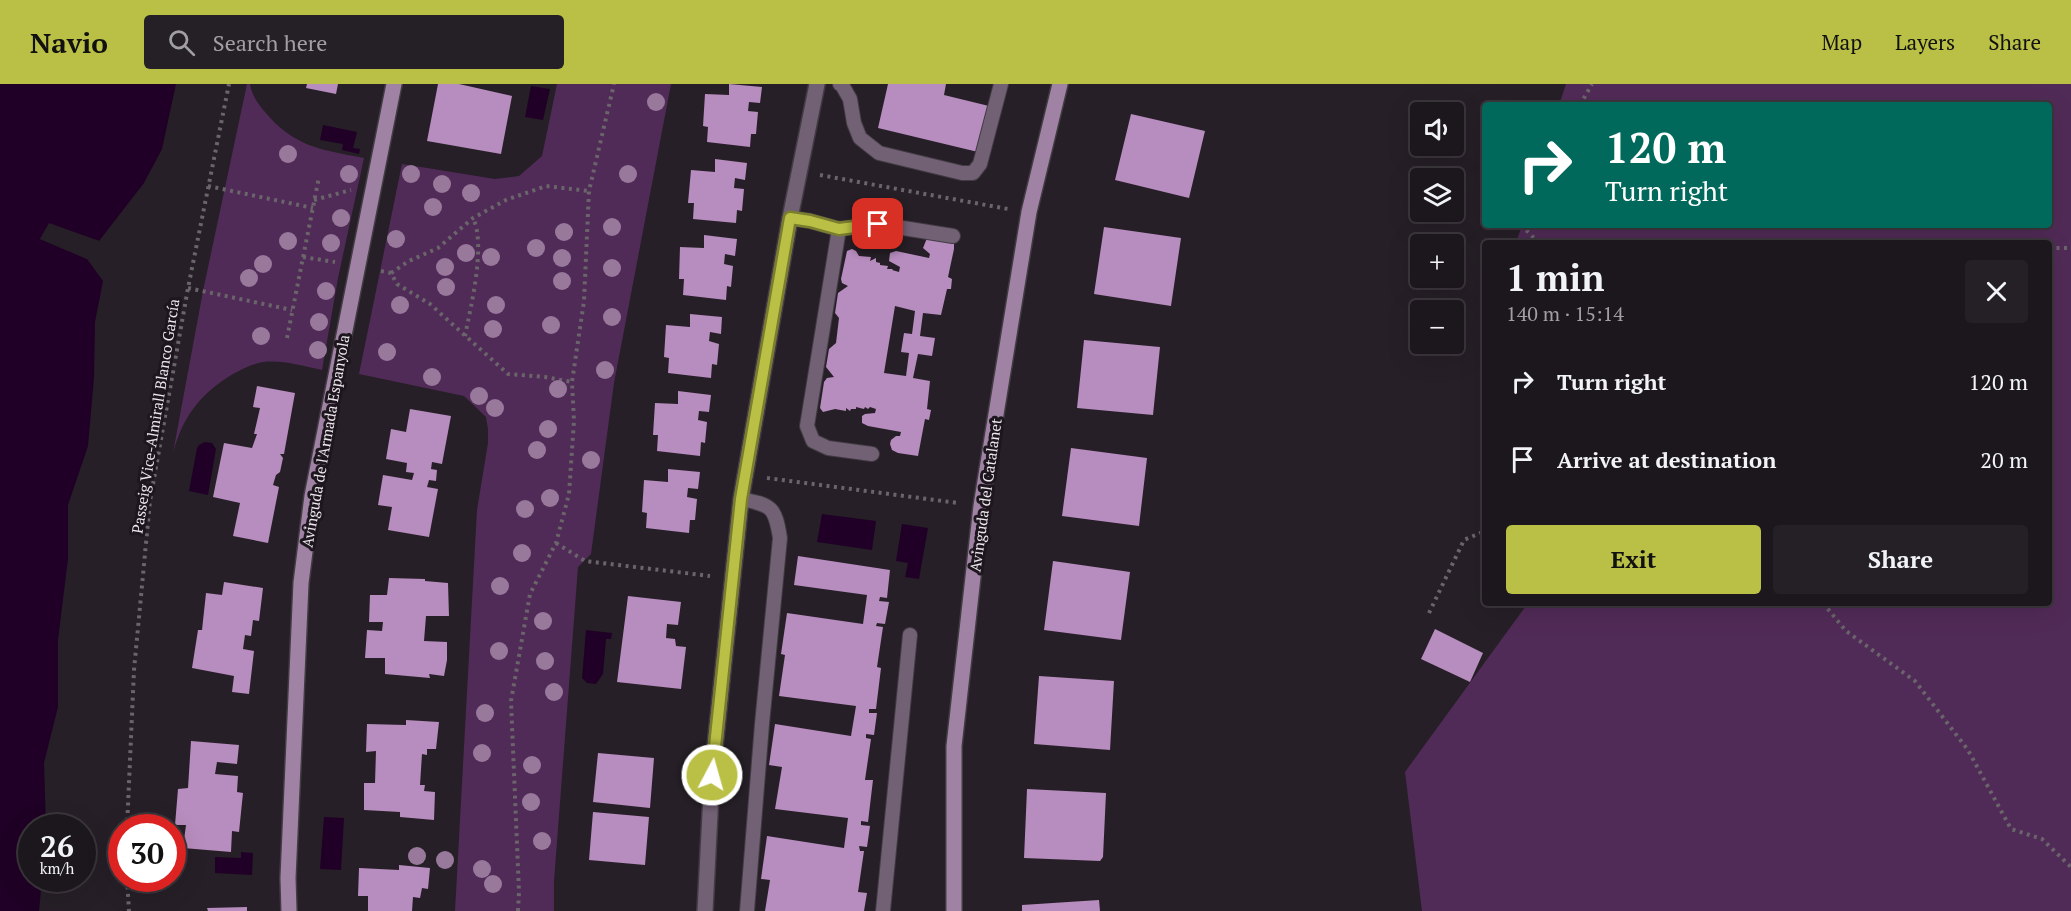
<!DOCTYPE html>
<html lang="en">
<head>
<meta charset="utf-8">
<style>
	:root { --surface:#1c171d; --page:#252026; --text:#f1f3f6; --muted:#a09fa4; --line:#3a363b; --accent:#bac045 }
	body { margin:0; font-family:"PT Serif",serif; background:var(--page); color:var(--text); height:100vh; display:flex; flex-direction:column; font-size:22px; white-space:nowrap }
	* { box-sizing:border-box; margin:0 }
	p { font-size:20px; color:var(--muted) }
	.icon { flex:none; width:33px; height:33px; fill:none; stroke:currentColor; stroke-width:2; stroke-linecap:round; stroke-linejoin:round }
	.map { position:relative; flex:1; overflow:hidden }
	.details { position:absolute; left:1482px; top:156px; width:570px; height:366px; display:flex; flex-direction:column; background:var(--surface); border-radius:6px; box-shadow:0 6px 24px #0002,0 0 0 2px var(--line) }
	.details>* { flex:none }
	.guide { position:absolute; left:1482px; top:18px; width:570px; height:126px; border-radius:6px; box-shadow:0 6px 24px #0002,0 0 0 2px var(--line); background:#00695c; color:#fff; overflow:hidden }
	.controls { position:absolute; left:1410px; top:18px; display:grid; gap:12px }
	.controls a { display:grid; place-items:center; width:54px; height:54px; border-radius:6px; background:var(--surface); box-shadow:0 6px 24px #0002,0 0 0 2px var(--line); font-size:30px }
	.speed { position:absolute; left:18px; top:730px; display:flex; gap:12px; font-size:30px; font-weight:700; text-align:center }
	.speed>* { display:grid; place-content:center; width:78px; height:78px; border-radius:50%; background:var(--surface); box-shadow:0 6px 24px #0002,0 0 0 2px var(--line); line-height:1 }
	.speed small { font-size:15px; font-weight:400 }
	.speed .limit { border:9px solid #d22; background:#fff; color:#111 }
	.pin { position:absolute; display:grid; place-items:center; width:51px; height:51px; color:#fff; margin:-26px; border-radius:12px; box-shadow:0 3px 9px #0006 }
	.me { position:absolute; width:66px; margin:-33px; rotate:6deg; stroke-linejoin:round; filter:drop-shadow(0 0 4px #0008) }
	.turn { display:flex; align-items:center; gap:21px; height:126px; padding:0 24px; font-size:27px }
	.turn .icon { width:78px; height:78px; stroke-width:2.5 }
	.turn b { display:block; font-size:42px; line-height:51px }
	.round { display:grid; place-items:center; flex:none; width:63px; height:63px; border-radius:6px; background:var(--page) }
	.summary { display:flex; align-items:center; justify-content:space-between; height:102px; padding:0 24px }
	h1 { font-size:36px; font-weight:600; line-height:45px }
	.action { display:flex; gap:12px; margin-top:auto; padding:12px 24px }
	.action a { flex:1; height:69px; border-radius:6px; background:var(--accent); color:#111; font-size:24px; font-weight:600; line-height:69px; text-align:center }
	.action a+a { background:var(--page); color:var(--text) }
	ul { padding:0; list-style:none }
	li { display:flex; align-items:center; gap:18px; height:78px; padding:0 24px }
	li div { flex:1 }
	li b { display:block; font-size:22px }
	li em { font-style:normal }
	header { display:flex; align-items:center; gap:36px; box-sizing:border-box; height:84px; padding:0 30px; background:var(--accent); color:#111 }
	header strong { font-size:28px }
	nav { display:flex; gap:33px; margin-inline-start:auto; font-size:21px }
	.search { width:420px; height:54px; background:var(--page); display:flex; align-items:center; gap:15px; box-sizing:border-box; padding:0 21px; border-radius:6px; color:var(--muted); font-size:22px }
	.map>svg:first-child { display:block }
	.green { fill:#512b57 }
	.water { fill:#200026 }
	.pier { fill:#261f27 }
	.building { fill:#b78cbe; fill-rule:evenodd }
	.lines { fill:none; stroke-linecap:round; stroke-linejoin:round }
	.lane-casing { stroke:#423b43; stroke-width:16 }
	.street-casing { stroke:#423b43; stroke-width:18 }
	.secondary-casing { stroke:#423b43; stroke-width:18 }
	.path { stroke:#6a646b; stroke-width:4; stroke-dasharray:3 4.5; stroke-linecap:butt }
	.lane { stroke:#726075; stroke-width:14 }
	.street { stroke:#726075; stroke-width:15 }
	.secondary { stroke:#a083a4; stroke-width:15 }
	.tree { fill:#98799c }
	.route-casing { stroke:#797d2d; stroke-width:15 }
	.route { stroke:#bac045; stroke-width:10 }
	.labels { text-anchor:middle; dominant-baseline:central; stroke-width:6; stroke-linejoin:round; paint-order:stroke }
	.street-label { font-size:15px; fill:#ede8ed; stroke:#1d161e }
</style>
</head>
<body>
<header>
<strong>Navio</strong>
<div class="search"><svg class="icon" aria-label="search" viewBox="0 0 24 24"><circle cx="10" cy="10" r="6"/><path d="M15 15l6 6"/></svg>Search here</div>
<nav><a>Map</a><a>Layers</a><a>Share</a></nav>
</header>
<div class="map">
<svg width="2071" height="827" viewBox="0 0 2071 827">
	<rect width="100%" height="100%" fill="#261f27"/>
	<path class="green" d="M247 0H250C251 10 258 20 265 28 294 63 322 66 364 74L338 194 322 286C303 282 283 276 263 278 252 280 242 285 233 290 200 310 183 332 173 369L203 207Z
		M557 0H671L614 299 591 470 578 483 554 797V827H455L477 426 488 359V345L486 333 464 312 359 290 402 80 495 95 519 92 542 72Z
		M1566 0H2071V827H1422L1405 688 1528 519H2049V159H1516L1522 141H2049V21H1559Z"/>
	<path class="water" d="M0 0H176L162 65 144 99 99 157 49 140 40 155 87 175 103 197 95 238 94 294 88 362 68 421V475L58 556V623L44 679 46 744H32V795H42L39 827H0Z
		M531 2 550 5 543 36 525 33Z
		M323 41 357 48 353 64 360 65 359 70 342 66 343 60 320 56Z
		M205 358 212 359 216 365 208 411 189 407 197 364 199 361Z
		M822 430 876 437 872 466 817 458Z
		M902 440 928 444 919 495 905 493 908 479 896 477Z
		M586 546 612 549 611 555H606L603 590 596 600 587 599 582 594Z
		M324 733 344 734 341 786 320 785Z
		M241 768 253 769 252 791 215 789V773L241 774Z"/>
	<path class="pier" d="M49 139 102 158 99 160 50 143 44 154 88 173 92 177 40 155Z"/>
	<path class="building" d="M307 0H338L336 10 306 4Z
		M438 0H459L512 12 501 70 427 57Z
		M729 0 762 3 760 19 749 18 748 27 758 28 756 50H751L750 63 707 58 708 43 703 42 705 10 729 11Z
		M888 0H946L944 11 989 22 978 68 878 44Z
		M1131 30 1205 47 1189 114 1115 96Z
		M715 75 747 79 745 96 735 94 734 104 744 105 742 127 737 126 736 139 693 135 694 119H688L691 86 715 88Z
		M1104 143 1181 154 1171 222 1094 210Z
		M704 151 737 155 735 172 725 170 724 180 733 182 731 203 727 202 726 216 683 211 684 195H679L680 163 704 164Z
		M927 154 954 157V165L948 193 952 195 951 205H947L941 231 923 229 920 252 935 254 932 272 918 270 913 294 930 297 927 325 931 326 929 336 925 335 918 372 898 369 892 366 890 360 891 356 896 352H900L901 348 868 342 862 339V332L865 330 875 329 876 325 870 323 868 325 865 323 864 325 856 323V325H851L850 327 846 324V327L835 325 823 328 820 324 824 298 827 294 834 293 826 283 829 265 836 259 839 234 835 229 838 209 848 202 842 199 841 195 847 167 852 165 856 167 859 172 871 173 870 177 876 174V178L880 179V181L888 182 887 185H893L892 186 899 188 900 183 889 177 890 169 896 167 929 174 930 170 923 164ZM895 222 915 227 912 250 904 249 901 268 909 269 906 292 884 289Z
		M690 230 722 233 721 250 710 248 709 257 719 260 717 281 712 280 711 294 668 289 669 274 664 273 666 241 690 243Z
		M1084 256 1160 263 1153 331 1077 324Z
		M257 302 295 309 284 370H280L283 374 280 388 276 391 273 401 279 403 268 459 233 452 240 419 213 413 224 359 252 364 257 350H254L260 324 253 323Z
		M678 307 711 311 709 328 699 327 698 336 707 338 705 359 701 358 700 372 657 367 658 351H653L655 319 678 320Z
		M410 325 451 332 442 380 432 378 431 385 437 386 436 397 429 396 427 403 438 405 429 453 388 446 392 423 378 421 383 391 412 396 414 389 406 388 407 379 386 375 391 345 406 348Z
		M1071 364 1147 374 1139 442 1062 432Z
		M668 385 700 388 698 405 688 404 687 413 697 415 695 436H690L689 449 646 444 647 429 642 428 644 396 668 398Z
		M798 472 890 486 887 514 880 513 879 517 889 518 885 540 877 539 876 542 883 543 877 583 881 584 876 625H869V629H877L874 651 866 650V654L871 655 865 696H873L868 738 861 737V741L870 742 867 763 859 762 860 767H864L858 808 867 809 864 827H765L770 796 761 795 767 752 844 764 848 734 775 725 782 683 769 681 775 640 851 652 856 622 779 612 785 571 781 570 787 529 863 540 867 511 794 501Z
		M1053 477 1130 488 1121 556 1044 546Z
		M389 494 425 495V497L448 499 449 532H426L424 557 447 558V576L444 592 429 590 430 594 385 590V574H365L367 546 382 547 383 538H369L370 511H387Z
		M224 498 263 504 259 537 253 536 251 552 245 551 243 565 254 567 249 610 232 608 234 592 192 584 198 546H202L206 509 222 511Z
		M628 512 681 518 678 541 667 540 666 554 675 555 676 562 686 563 681 605 617 598Z
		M1435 545 1483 569 1470 598 1421 575Z
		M1039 592 1114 597 1110 666 1034 660Z
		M406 636 439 638 436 665H427V671L422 670 420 701H425L424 707 435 708 434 736 400 733V728L364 726V699H375L376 667 366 668 367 640 406 641Z
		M191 657 239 661 237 680 217 678 215 690 238 692 237 708 243 709 239 748 232 747 231 768 183 764 186 741H175L178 705 188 704Z
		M598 669 654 674 650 724 593 718Z
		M1027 705 1106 709 1103 773 1100 777 1024 774Z
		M593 728 649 733 645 781 589 776Z
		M399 781 430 784 428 805 422 804 420 814 413 813 412 827H368V812H358L359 784 399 786Z
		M1099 816 1100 827H1022V821Z
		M247 823V827H208L207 824Z"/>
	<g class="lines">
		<defs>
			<path id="lane" d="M840 0 842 1 850 15 854 39 860 54 879 69 962 89H973L980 80 1001 0
				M790 134 810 137 839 145 878 140 953 152
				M839 145 807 342 813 357 828 364 872 370
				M741 415C772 421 775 423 780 454L762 640 747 827
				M883 827 910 551"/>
			<path id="street" d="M705 827 712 691 741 415 790 134 817 0"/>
			<path id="secondary" d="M289 827 288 794 301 499 312 412 394 0
				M954 827V662L981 422 1029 128 1060 0"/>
		</defs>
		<use href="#lane" class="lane-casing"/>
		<use href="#street" class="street-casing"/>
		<use href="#secondary" class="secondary-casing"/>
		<path class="path" d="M1580 21 1592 0
			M820 91 1008 125
			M208 102 313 124
			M314 116 351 106
			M1521 141 1539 159
			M2049 164H2071
			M303 173 335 178
			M381 187 391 189 397 200 430 220 508 290 545 293 572 298
			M391 189 409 177 438 164 473 134 506 116 546 102 589 107
			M188 204 292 226
			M465 252C471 222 486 161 473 134
			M287 254 319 93
			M767 394 958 419
			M556 459 585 477 710 492
			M1823 519 1846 547 1915 597 1968 666 2011 745 2042 755 2071 783
			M1429 529 1464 456 1485 447
			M127 744 134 586 150 417 188 204 229 0
			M127 795 129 827
			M518 827 519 808 511 617 530 510 556 459 569 410 574 337 572 298 584 217 589 107 614 0"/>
		<use href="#lane" class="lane"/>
		<use href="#street" class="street"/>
		<use href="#secondary" class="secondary"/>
	</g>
	<g class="tree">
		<circle cx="656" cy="18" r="9"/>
		<circle cx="288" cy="70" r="9"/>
		<circle cx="349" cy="90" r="9"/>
		<circle cx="411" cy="90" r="9"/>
		<circle cx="628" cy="90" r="9"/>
		<circle cx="442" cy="100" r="9"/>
		<circle cx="471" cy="109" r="9"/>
		<circle cx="433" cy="123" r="9"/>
		<circle cx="341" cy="134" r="9"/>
		<circle cx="612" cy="143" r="9"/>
		<circle cx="564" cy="148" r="9"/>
		<circle cx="396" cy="155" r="9"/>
		<circle cx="288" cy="157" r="9"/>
		<circle cx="331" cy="159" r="9"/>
		<circle cx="536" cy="164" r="9"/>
		<circle cx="466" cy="169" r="9"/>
		<circle cx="491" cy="173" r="9"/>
		<circle cx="562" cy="174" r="9"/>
		<circle cx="263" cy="180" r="9"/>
		<circle cx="445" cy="183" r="9"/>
		<circle cx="612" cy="184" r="9"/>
		<circle cx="249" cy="194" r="9"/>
		<circle cx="562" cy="197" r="9"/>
		<circle cx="446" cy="203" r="9"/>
		<circle cx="326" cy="207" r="9"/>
		<circle cx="400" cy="221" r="9"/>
		<circle cx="496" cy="221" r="9"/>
		<circle cx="612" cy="233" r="9"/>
		<circle cx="319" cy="238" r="9"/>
		<circle cx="551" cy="241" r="9"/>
		<circle cx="493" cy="245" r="9"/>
		<circle cx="261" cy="252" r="9"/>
		<circle cx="318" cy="266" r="9"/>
		<circle cx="387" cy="268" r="9"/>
		<circle cx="605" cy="286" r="9"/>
		<circle cx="432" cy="293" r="9"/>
		<circle cx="558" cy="305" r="9"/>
		<circle cx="479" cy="312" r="9"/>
		<circle cx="495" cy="324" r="9"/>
		<circle cx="548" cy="345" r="9"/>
		<circle cx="537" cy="366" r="9"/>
		<circle cx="591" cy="376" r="9"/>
		<circle cx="550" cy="414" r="9"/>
		<circle cx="525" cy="425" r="9"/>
		<circle cx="522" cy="469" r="9"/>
		<circle cx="500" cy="502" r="9"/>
		<circle cx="543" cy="537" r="9"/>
		<circle cx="499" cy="567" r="9"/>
		<circle cx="545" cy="577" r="9"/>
		<circle cx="554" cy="608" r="9"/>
		<circle cx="485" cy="629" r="9"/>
		<circle cx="482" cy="669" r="9"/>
		<circle cx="532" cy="681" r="9"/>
		<circle cx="531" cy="718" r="9"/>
		<circle cx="542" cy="757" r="9"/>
		<circle cx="417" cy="772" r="9"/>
		<circle cx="445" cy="776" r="9"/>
		<circle cx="482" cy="785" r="9"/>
		<circle cx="493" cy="800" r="9"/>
	</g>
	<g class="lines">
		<defs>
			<path id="route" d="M712 691 741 415 790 134 810 137 839 145 878 140"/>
		</defs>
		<use href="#route" class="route-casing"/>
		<use href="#route" class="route"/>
	</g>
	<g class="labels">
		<g class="street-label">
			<text transform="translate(155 332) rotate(-81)">Passeig Vice-Almirall Blanco García</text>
			<text transform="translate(325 357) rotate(-80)">Avinguda de l'Armada Espanyola</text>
			<text transform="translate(985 411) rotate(-82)">Avinguda del Catalanet</text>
		</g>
	</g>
</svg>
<div class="controls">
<a><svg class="icon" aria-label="sound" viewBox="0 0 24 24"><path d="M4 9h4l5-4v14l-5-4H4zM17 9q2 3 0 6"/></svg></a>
<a><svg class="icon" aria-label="layers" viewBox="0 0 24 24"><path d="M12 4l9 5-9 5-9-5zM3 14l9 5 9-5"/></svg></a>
<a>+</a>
<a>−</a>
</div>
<div class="speed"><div>26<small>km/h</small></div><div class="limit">30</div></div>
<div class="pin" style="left:878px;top:140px;background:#d93025"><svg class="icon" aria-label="arrive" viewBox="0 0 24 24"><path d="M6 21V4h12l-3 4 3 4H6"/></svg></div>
<svg class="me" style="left:712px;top:691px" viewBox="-20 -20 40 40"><circle r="17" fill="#bac045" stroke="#fff" stroke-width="3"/><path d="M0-11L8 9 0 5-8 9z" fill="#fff"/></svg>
<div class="guide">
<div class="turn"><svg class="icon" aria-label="right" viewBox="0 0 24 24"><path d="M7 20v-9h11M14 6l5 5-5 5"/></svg><div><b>120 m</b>Turn right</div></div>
</div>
<section class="details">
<div class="summary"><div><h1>1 min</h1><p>140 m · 15:14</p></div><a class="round"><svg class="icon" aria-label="close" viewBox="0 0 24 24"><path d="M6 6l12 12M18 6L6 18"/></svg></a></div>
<ul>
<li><svg class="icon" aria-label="right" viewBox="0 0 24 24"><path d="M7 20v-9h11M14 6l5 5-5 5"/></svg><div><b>Turn right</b></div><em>120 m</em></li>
<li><svg class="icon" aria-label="arrive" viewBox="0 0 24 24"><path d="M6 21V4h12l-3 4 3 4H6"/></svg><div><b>Arrive at destination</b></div><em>20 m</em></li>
</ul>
<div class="action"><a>Exit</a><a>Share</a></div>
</section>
</div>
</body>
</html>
